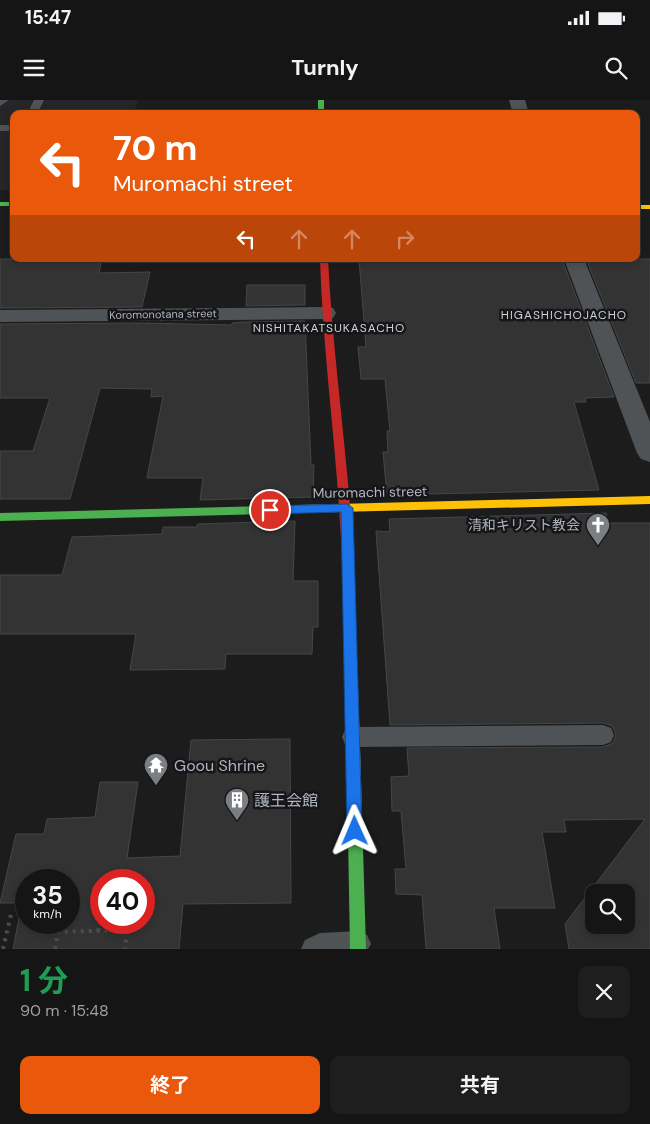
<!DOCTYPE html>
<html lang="ja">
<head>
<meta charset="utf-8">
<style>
	:root { --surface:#151515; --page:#1e1e1e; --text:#f1f3f6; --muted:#9d9fa0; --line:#343434; --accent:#ea580c }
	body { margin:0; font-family:"DM Sans","Noto Sans JP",sans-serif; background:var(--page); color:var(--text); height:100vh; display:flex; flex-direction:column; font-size:19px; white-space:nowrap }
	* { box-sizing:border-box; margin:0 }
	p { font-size:16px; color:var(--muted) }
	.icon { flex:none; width:28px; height:28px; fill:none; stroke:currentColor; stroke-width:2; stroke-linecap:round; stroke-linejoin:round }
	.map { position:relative; height:849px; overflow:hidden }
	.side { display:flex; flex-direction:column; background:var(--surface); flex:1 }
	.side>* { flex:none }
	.hud { position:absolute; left:10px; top:10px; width:630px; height:152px; border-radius:10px; box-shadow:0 2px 8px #0003,0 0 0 1px var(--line); background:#ea580c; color:#fff; overflow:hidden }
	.tools { position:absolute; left:585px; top:784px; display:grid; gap:10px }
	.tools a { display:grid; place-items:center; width:50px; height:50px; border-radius:10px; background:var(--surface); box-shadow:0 2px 8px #0003,0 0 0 1px var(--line); font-size:25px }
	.speed { position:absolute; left:15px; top:769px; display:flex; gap:10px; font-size:25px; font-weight:700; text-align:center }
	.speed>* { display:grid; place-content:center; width:65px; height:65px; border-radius:50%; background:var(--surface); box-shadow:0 2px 8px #0003,0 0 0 1px var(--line); line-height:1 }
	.speed small { font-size:12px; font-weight:400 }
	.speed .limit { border:8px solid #d22; background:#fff; color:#111 }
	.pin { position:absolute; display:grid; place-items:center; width:42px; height:42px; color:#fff; margin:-21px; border:2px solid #fff; border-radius:50%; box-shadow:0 1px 5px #0007 }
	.me { position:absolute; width:55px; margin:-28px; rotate:359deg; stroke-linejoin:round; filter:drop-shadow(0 0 4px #0008) }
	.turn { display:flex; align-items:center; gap:18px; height:105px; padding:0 20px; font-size:22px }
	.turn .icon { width:65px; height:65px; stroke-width:2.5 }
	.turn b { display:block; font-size:35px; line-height:42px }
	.lanes { display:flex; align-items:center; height:48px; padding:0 20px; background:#0003; justify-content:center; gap:25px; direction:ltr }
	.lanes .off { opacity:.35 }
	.round { display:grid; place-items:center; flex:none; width:52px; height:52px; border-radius:10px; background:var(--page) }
	.summary { display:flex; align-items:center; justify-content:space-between; height:85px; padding:0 20px }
	h1 { font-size:30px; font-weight:700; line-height:38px; color:#1e9e55 }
	.cta { display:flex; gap:10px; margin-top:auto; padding:10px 20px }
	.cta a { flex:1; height:58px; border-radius:10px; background:var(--accent); color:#fff; font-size:20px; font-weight:700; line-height:58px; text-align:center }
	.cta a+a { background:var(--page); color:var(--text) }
	.status { display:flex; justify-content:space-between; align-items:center; height:35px; padding:0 25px; background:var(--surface); direction:ltr }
	.status svg { height:14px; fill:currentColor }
	header { display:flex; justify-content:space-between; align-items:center; height:65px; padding:0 20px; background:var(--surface); font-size:22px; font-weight:700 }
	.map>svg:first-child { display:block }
	.built { fill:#262629 }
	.building { fill:#333334; stroke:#444748; fill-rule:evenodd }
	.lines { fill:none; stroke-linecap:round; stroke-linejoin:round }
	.path { stroke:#4c4d50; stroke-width:4; stroke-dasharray:3 5; stroke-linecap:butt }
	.lane { fill:#505355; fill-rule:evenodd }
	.street { fill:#505355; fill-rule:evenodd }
	.fast { fill:#4caf50; fill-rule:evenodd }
	.slow { fill:#ffc107; fill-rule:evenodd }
	.jam { fill:#c62828; fill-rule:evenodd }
	.route { fill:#1a73e8; stroke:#114b97 }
	.labels { text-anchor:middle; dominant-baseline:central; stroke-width:5; stroke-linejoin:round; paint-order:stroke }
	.far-street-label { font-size:11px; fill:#aeb5bc; stroke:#161618 }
	.far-neighbourhood-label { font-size:12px; letter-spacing:1px; fill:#cfd3d8; stroke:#161618 }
	.street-label { font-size:14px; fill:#aeb5bc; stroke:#161618 }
	.poi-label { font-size:14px; fill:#aeb5bc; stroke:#161618; text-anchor:end }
	.near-poi-label { font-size:16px; fill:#aeb5bc; stroke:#161618; text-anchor:start }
</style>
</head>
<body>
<div class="status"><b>15:47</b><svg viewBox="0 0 49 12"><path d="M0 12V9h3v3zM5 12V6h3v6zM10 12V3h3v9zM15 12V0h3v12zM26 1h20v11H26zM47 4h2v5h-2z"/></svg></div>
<header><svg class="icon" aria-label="menu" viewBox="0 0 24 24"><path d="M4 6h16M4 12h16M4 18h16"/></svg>Turnly<svg class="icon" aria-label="search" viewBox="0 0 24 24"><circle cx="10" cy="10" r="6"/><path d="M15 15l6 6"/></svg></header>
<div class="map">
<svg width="650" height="849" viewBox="0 0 650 849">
	<rect width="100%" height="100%" fill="#1c1c1c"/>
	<path class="built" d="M0 0H138L134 14H14V90H0Z"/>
	<path class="building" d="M0 159H102L99 173 150 172 142 207 0 208Z
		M359 159H562L614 297 585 298 586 302H574L599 390 387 395 383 352H388L387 331H390L385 279H361L358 247H366Z
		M586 159H650V283H636Z
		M247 185H305V205L246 206Z
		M305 221 311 365H314L313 397 200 400 203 378H147L163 296 151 297 152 289 100 288 70 399H0V351H33L50 298H0V224L139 223 232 225V223L244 222Z
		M606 413 609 423H650V849H569L565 824 645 719 564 720 566 732H542L555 808H494L500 849H426L422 795 396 794 395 769H406L401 711H392L391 677 409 676 407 648 603 647 613 643 616 634 612 626 603 623 390 625 376 431 390 432 389 419ZM594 792H626V825H594Z
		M295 421 293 481H318V527H313L312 554H226L225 569 130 570 136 534H0V475H62L72 437 162 434 163 427H197L198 424Z
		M290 639 291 803 183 804 179 849H13L22 803H0L16 734H44L47 719 95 717 100 682H138L127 758 180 756 191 640ZM26 780H69V822H26ZM101 780H144V822H101Z"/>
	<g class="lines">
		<path class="path" d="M98 831 101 810
			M3 849 12 810
			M55 849 58 832 127 830 125 849"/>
		<path class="lane" d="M0 0H9L0 6Z
			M34 0H44L37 14H27Z
			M0 25H14V31H0Z
			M603 625 611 628 614 635 611 642 603 645 353 647 345 644 342 637 345 630 353 627Z
			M358 831 367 835 371 844 368 849H301L305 840 320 833Z"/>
		<path class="street" d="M509 0H525L529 14H513Z
			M564 159H584L650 322V362L641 359 637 353Z
			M325 207 333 208 336 213 333 218 325 219 0 222V210Z"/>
		<path class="fast" d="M318 0H324V14H318Z
			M0 102H14V106H0Z
			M299 405 305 409 299 413 0 421V413Z
			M354 672 359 674 361 679 366 849H350L347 679 349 674Z"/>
		<path class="slow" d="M636 105H650V109H636Z
			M650 396V404L299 413 293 409 299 405Z
			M348 460 352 462 354 465 361 679 359 684 354 686 349 684 347 679 342 465 344 462Z"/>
		<path class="jam" d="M320 159H328C333 261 349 363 354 465L352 468H344L342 465C339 363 323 261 320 159Z"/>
	</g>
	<path class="route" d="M347 404 353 408 362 731 360 736 355 738 350 736 347 731 341 412 270 414 264 410 270 406Z"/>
	<defs>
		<symbol id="church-pin" viewBox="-11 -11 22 30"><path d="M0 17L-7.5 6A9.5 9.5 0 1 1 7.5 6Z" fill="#7b7f84" stroke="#161618"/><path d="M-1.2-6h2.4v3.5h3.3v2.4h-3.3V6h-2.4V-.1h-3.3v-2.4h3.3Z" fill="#fff"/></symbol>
		<symbol id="temple-pin" viewBox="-11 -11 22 30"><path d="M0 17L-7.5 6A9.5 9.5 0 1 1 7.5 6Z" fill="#7b7f84" stroke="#161618"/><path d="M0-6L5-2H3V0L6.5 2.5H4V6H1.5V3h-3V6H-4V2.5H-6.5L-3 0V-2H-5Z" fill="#fff"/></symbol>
		<symbol id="building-pin" viewBox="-11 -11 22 30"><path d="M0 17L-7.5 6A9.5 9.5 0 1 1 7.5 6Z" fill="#7b7f84" stroke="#161618"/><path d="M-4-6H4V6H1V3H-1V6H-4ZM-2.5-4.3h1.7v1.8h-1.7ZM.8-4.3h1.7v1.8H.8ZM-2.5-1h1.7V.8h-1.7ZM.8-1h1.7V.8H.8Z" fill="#fff"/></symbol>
	</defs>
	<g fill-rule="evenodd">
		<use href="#church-pin" x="584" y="411" width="28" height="38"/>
		<use href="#temple-pin" x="142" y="651" width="28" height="38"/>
		<use href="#building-pin" x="223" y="686" width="28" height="38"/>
	</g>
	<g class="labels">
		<g class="far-street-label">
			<text transform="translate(163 214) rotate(-1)">Koromonotana street</text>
		</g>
		<g class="far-neighbourhood-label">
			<text x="564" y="215">HIGASHICHOJACHO</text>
			<text x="329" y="228">NISHITAKATSUKASACHO</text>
		</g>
		<g class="street-label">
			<text transform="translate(370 392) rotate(-1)">Muromachi street</text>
		</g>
		<g class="poi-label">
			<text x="580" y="425">清和キリスト教会</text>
		</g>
		<g class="near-poi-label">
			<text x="174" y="665">Goou Shrine</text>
			<text x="254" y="700">護王会館</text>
		</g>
	</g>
</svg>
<div class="tools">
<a><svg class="icon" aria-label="search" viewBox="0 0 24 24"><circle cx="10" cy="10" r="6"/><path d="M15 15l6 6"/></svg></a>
</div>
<div class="speed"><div>35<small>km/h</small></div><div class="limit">40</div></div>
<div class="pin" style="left:270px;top:410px;background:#d93025"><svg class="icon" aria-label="arrive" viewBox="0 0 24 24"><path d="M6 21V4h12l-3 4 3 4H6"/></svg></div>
<svg class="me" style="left:355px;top:731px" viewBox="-20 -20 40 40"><path d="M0-17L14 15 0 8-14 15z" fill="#1a73e8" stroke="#fff" stroke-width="4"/></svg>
<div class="hud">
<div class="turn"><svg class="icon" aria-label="left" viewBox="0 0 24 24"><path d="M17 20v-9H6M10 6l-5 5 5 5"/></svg><div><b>70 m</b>Muromachi street</div></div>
<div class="lanes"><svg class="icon" aria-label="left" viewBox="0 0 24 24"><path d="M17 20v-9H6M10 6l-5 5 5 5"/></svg><svg class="icon off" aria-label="ahead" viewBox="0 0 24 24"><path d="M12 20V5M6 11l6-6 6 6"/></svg><svg class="icon off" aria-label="ahead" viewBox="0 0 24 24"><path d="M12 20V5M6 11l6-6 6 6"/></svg><svg class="icon off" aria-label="right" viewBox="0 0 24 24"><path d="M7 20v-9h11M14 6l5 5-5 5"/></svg></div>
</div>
</div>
<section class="side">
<div class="summary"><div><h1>1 分</h1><p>90 m · 15:48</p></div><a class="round"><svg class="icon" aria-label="close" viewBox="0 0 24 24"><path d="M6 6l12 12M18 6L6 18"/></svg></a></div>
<div class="cta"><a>終了</a><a>共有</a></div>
</section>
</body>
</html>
